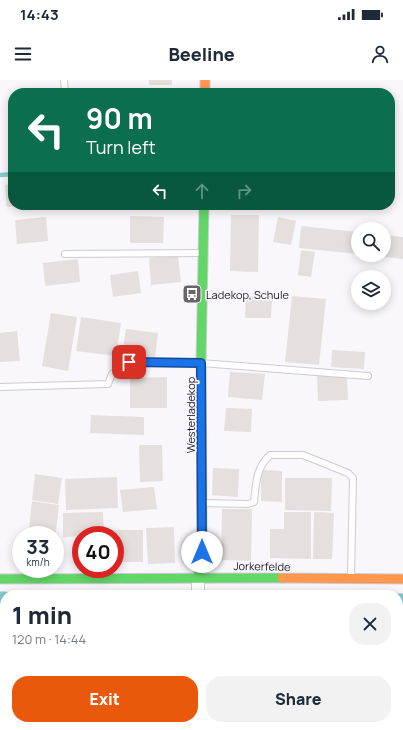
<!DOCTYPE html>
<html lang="en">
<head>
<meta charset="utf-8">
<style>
	:root { --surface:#fff; --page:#f2f2f3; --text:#1f2937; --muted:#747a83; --accent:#ea580c }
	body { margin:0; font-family:Manrope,sans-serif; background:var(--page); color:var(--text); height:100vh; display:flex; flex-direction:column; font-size:15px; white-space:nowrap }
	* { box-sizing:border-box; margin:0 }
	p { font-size:13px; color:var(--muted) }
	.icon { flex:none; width:22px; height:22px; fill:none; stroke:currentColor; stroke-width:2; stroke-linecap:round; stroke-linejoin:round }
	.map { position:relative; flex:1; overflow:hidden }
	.panel { position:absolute; left:0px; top:510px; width:403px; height:140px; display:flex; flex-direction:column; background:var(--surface); border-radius:16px 16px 0 0; box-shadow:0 2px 10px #0003 }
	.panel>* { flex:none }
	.hud { position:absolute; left:8px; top:8px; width:387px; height:122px; border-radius:16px; box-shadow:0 2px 10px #0003; background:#0b6e4f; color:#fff; overflow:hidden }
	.tools { position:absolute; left:351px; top:142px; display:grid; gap:8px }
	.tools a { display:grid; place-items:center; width:40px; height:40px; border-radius:50%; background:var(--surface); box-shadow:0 2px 10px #0003; font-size:20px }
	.speed { position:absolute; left:12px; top:446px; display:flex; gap:8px; font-size:20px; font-weight:700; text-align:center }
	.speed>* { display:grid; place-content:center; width:52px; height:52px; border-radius:50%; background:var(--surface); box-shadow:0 2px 10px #0003; line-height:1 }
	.speed small { font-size:10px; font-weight:400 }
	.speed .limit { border:6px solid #d22; background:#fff; color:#111 }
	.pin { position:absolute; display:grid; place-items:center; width:34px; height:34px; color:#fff; margin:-17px; border-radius:8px; box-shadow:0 2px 6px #0006 }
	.me { position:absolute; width:44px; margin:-22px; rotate:0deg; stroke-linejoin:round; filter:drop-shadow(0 0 3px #0008) }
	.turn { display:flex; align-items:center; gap:14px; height:84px; padding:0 12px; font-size:18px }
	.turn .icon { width:52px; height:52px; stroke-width:2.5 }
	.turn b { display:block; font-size:28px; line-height:34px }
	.lanes { display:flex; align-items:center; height:38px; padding:0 12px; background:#0003; justify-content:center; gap:20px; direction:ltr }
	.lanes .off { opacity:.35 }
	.round { display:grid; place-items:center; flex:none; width:42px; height:42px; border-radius:16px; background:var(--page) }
	.overview { display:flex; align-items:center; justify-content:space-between; height:68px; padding:0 12px }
	h1 { font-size:24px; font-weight:800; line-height:30px }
	.button { display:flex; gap:8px; margin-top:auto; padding:8px 12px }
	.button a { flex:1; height:46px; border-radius:16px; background:var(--accent); color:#fff; font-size:16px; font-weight:800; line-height:46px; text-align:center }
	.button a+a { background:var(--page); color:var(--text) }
	.status { display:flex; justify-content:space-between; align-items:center; height:28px; padding:0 20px; background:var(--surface); direction:ltr }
	.status svg { height:11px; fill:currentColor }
	header { display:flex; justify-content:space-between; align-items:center; height:52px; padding:0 12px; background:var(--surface); font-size:18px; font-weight:800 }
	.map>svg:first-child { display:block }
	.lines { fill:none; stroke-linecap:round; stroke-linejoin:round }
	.stream { stroke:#88cacc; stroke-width:4.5 }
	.canal { stroke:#88cacc; stroke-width:15 }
	.building { fill:#e5e0dd }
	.lane-casing { stroke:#cecbd2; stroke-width:8 }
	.street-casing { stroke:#cecbd2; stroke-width:14 }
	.fast-casing { stroke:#cecbd2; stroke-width:11 }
	.slow-casing { stroke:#cecbd2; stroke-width:11 }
	.lane { stroke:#fefefe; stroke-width:6 }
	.street { stroke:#fefefe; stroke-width:12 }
	.fast { stroke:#63d668; stroke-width:9 }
	.slow { stroke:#ff974d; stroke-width:9 }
	.route-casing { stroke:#114b97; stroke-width:10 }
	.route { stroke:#1a73e8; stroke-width:7 }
	.labels { text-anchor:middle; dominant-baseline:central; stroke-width:3.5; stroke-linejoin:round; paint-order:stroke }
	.poi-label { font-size:11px; fill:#1a151f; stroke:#f9f6fc; text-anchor:start }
	.street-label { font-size:11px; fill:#1a151f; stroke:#f9f6fc }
</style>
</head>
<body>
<div class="status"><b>14:43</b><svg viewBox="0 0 49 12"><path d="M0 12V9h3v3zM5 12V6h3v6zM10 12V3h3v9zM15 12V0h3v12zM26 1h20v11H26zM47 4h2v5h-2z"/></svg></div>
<header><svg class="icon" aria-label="menu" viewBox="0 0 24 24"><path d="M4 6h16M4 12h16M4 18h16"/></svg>Beeline<svg class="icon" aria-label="person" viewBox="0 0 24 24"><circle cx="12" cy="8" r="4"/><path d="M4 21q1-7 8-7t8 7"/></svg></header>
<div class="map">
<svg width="403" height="650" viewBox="0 0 403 650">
	<rect width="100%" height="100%" fill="#f9f7fb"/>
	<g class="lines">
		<path class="stream" d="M0 95 13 94
			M0 578H5"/>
		<path class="canal" d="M0 519H5
			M398 521H403"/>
	</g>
	<path class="building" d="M149 0H172V5H149Z
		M13 104V125L17 126 7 127 5 105Z
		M231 135H259L258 192 230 191Z
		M130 136 164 137 163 163H130Z
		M46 137 48 161 17 164 15 140Z
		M278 137 296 141 291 165 273 162Z
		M301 146 358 152V174L299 168Z
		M384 155 403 157V179L378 176 384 175Z
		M301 170 315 172 311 197 298 195Z
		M178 175 181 202 151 205 149 178Z
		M78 179 80 202 45 206 43 183Z
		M138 191 141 213 113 217 110 195Z
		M246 216H272L271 238H245Z
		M292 216 326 219 319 285 285 282Z
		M51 233 77 237 68 291 42 286Z
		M81 237 121 243 116 276 76 271Z
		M126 249 158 253 155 279 122 275Z
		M17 251 20 281 0 282V253Z
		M332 270 365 272 364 289 331 287Z
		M230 292 265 294 262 320 228 317Z
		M317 296H347L348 320 318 321Z
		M167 297V328H130V298Z
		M226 328 252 329 251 352 224 351Z
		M91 335 144 337V355L90 353Z
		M139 365H162L163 401 140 402Z
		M213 388 239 389 238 417 212 415Z
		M261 390 282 391V422L261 421Z
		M35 394 62 398 58 424 32 420Z
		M117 397 118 428 66 430 65 399Z
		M285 398H332L331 431 285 430Z
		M154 407 157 429 123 432 120 410Z
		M32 421 59 425 56 452 29 449Z
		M222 429H252L251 481 221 480Z
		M103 432 104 455 63 457V433Z
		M284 432H311V479L270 478V449H284Z
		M314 432 334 433 332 479H313Z
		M174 447 175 483 148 484 146 448Z
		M109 450H143V482H115V455H109Z
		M398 616H403V650H285V645H398Z
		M120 645H147V650H119Z
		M153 645H180V650H153Z"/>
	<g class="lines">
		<defs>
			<path id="lane" d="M64 0 65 13
				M65 174 201 173
				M0 307 108 304 112 294 129 282 201 283 368 296
				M203 423 248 424 254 422C256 403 256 388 270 375H303L348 393 353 398 351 497"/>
			<path id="street" d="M198 515V497
				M197 650V645"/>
			<path id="fast" d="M198 497 202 472 201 283 204 125
				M0 499 282 498"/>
			<path id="slow" d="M205 0V13
				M282 498 403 499"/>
		</defs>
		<use href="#lane" class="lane-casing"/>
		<use href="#street" class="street-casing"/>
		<use href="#fast" class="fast-casing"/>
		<use href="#slow" class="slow-casing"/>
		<use href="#lane" class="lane"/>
		<use href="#street" class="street"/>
		<use href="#fast" class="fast"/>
		<use href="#slow" class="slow"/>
	</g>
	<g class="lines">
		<defs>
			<path id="route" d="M129 282 201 283 202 472"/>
		</defs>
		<use href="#route" class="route-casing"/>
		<use href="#route" class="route"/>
	</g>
	<defs>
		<symbol id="bus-square" viewBox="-11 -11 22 22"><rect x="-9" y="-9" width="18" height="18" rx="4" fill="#68646c" stroke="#f9f6fc"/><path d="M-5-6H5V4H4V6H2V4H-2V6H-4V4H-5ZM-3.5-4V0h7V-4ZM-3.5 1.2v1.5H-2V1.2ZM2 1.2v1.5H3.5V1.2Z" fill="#fff"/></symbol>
	</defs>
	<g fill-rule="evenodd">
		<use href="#bus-square" x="181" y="203" width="22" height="22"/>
	</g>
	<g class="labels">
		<g class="poi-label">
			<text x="206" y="214">Ladekop, Schule</text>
		</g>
		<g class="street-label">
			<text transform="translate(190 335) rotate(-90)">Westerladekop</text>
			<text transform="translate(262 486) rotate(1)">Jorkerfelde</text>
		</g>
	</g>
</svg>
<div class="tools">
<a><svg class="icon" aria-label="search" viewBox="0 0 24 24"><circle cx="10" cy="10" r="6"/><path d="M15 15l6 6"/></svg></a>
<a><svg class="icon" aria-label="layers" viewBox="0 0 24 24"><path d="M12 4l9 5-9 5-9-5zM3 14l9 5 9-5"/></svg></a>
</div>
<div class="speed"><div>33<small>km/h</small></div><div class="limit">40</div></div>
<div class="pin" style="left:129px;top:282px;background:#d93025"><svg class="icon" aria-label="arrive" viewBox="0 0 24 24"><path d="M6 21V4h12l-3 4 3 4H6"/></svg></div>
<svg class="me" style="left:202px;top:472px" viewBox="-20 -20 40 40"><circle r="19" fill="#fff"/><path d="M0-13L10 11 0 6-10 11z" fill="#1a73e8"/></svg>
<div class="hud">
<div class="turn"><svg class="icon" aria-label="left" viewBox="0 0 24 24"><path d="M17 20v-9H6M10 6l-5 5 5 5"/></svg><div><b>90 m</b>Turn left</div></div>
<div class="lanes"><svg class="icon" aria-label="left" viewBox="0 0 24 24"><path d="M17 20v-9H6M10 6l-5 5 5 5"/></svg><svg class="icon off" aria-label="ahead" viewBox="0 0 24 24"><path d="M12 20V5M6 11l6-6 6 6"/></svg><svg class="icon off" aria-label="right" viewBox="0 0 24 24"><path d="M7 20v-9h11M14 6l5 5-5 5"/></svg></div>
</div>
<section class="panel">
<div class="overview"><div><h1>1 min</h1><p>120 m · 14:44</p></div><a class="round"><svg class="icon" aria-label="close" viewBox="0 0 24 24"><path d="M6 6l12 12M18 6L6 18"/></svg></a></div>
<div class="button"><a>Exit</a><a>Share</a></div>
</section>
</div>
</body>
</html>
